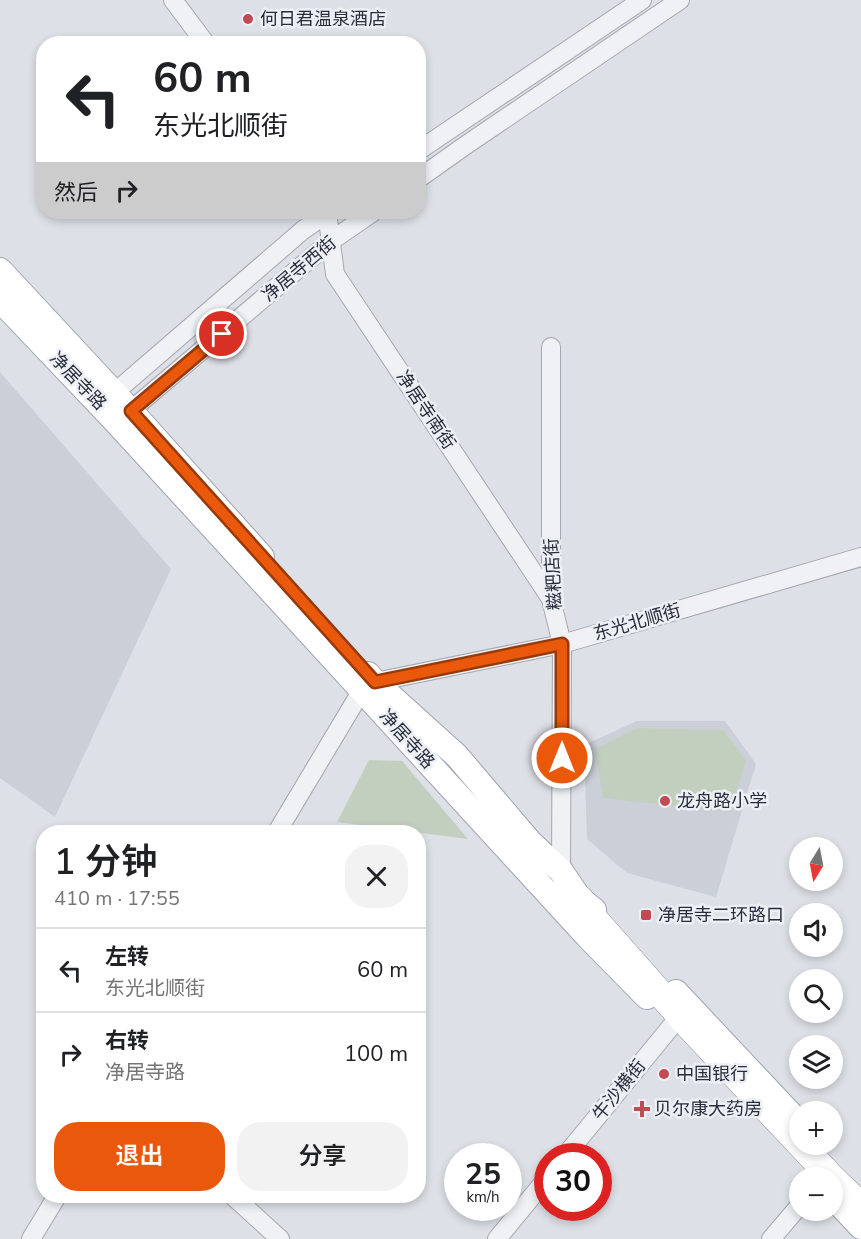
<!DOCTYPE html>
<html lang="zh">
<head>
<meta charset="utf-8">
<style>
	:root { --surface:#fff; --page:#f2f2f2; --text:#202124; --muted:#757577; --line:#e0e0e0; --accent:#ea580c }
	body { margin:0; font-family:"Nunito Sans","Noto Sans SC",sans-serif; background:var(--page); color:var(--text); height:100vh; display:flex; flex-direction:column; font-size:22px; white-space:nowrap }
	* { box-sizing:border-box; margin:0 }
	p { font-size:20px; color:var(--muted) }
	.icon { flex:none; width:33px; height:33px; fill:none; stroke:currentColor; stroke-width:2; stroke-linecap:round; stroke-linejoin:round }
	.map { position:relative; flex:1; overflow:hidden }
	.details { position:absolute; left:36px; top:825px; width:390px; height:378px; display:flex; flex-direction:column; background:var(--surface); border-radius:24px; box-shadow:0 3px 9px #0003 }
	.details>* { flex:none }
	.top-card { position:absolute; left:36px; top:36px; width:390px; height:183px; border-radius:24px; box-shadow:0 3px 9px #0003; background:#fff; color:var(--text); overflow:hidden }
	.needle { width:39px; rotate:190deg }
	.fabs { position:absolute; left:789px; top:837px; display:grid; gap:12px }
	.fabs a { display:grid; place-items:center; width:54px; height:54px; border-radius:50%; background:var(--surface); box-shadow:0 3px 9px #0003; font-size:30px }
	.speed { position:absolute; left:444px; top:1143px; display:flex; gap:12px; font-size:30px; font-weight:700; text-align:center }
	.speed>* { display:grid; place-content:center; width:78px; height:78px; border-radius:50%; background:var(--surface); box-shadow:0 3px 9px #0003; line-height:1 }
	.speed small { font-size:15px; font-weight:400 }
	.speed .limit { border:9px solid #d22; background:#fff; color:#111 }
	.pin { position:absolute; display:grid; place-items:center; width:51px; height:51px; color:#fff; margin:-26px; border:3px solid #fff; border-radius:50%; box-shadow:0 2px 6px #0007 }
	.me { position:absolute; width:66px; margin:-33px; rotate:0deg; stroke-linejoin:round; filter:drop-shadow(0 0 4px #0008) }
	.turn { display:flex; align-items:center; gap:21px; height:126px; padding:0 18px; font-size:27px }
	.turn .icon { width:78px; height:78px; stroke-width:2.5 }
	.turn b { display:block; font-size:42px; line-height:51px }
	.then { display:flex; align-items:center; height:57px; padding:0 18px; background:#0003; gap:12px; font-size:22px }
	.round { display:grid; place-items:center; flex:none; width:63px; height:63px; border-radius:24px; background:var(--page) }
	.summary { display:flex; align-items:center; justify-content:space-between; height:102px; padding:0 18px }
	h1 { font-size:36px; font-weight:600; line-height:45px }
	.action { display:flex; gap:12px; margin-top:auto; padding:12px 18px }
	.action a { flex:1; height:69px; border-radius:24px; background:var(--accent); color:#fff; font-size:24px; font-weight:600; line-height:69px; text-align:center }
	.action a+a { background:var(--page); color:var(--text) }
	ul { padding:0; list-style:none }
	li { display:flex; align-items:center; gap:18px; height:84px; padding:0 18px; border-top:2px solid var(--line) }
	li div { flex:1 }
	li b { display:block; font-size:22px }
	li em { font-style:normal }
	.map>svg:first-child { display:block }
	.built { fill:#cbcfd7 }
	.green { fill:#c2cfbf }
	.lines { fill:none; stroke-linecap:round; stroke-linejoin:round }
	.minor-casing { stroke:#a3a7af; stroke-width:20 }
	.major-casing { stroke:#9ea3b0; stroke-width:26 }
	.highway-casing { stroke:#868c9b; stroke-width:28 }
	.minor { stroke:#eff1f4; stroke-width:18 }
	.major { stroke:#fff; stroke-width:24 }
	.highway { stroke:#fff; stroke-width:27 }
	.route-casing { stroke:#983908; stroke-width:15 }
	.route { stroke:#ea580c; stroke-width:10 }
	.poi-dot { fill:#c24b53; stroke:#eceff4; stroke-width:2 }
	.labels { text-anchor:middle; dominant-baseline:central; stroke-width:5; stroke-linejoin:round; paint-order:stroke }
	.poi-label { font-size:18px; fill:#282d3b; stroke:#eceff4; text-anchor:start }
	.street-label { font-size:18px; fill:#282d3b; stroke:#eceff4 }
</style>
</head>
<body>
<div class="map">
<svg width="861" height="1239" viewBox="0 0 861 1239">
	<rect width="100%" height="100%" fill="#dde0e6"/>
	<path class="built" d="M0 372 171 569 55 817 0 778Z
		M637 721H725L756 764 716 897 627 873 587 839 584 745Z"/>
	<path class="green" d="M637 728 723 730 746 761 730 812 603 798 595 749Z
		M369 760 402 761 468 839 337 822Z"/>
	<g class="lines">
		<defs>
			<path id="minor" d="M173 0 206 44
				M418 151 642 0
				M418 179 466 145 680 0
				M327 212 335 274 551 599
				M551 347V599L562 644 561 871
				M106 400 303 230 329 212
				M123 417 331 241 373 212
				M375 682 562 644 861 557
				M277 832 362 690
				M565 1156 674 1023
				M233 1196 280 1239
				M31 1239 57 1196
				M497 1239 548 1177
				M771 1239 800 1205"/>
			<path id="major" d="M0 270 131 411 262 557
				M0 300 116 422 587 936 647 997
				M368 674 375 682 457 756 530 842 561 871 580 899 594 910
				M676 992 800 1124
				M832 1196 861 1227"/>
			<path id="highway" d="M580 899 595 920 688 1025 800 1144
				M800 1144 832 1178
				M832 1178 861 1206"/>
		</defs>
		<use href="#minor" class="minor-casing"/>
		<use href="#major" class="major-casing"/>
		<use href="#highway" class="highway-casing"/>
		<use href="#minor" class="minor"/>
		<use href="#major" class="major"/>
		<use href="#highway" class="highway"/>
	</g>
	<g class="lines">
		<defs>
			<path id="route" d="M222 334 131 411 375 682 562 644V758"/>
		</defs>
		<use href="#route" class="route-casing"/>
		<use href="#route" class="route"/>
	</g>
	<g class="poi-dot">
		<circle cx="248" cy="19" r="6"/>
		<circle cx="665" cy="801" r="6"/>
		<rect x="640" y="909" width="12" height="12" rx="3"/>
		<circle cx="664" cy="1074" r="6"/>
		<path d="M639 1100h6v6h6v6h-6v6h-6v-6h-6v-6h6z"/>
	</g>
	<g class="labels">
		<g class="poi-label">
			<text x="260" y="19">何日君温泉酒店</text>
			<text x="677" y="801">龙舟路小学</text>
			<text x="658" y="915">净居寺二环路口</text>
			<text x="676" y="1074">中国银行</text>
			<text x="654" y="1109">贝尔康大药房</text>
		</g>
		<g class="street-label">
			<text transform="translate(299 269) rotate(-40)">净居寺西街</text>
			<text transform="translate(78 381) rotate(46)">净居寺路</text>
			<text transform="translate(426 410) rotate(56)">净居寺南街</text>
			<text transform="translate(553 574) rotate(-93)">糍粑店街</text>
			<text transform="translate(637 622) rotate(-16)">东光北顺街</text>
			<text transform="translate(407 739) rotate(48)">净居寺路</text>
			<text transform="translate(619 1090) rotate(-51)">牛沙横街</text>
		</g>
	</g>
</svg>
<div class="fabs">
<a><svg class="needle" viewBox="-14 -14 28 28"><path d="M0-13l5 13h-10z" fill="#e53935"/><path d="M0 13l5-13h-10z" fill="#757577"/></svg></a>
<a><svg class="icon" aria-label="sound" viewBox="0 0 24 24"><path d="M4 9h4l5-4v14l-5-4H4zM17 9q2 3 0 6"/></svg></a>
<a><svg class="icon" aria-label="search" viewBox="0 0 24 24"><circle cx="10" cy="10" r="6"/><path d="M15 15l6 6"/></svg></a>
<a><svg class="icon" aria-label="layers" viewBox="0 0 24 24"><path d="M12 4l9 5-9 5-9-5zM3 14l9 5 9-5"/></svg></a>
<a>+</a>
<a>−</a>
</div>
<div class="speed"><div>25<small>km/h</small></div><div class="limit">30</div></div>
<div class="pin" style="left:222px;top:334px;background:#d93025"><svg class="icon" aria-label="arrive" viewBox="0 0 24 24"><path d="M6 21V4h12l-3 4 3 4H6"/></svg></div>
<svg class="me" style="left:562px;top:758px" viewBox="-20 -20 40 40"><circle r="17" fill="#ea580c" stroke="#fff" stroke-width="3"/><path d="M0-11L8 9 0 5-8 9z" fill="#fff"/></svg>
<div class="top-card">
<div class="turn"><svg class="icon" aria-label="left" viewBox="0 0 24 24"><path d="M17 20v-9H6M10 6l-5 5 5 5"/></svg><div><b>60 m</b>东光北顺街</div></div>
<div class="then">然后<svg class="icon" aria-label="right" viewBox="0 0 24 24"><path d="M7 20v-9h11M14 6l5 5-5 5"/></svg></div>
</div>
<section class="details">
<div class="summary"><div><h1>1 分钟</h1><p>410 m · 17:55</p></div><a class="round"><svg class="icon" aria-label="close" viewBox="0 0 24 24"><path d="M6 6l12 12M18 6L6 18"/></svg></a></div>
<ul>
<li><svg class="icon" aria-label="left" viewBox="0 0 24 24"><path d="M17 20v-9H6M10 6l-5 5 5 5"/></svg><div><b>左转</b><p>东光北顺街</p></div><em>60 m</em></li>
<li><svg class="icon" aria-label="right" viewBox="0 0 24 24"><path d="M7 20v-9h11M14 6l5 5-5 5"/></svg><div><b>右转</b><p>净居寺路</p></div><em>100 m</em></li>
</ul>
<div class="action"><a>退出</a><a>分享</a></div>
</section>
</div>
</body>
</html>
